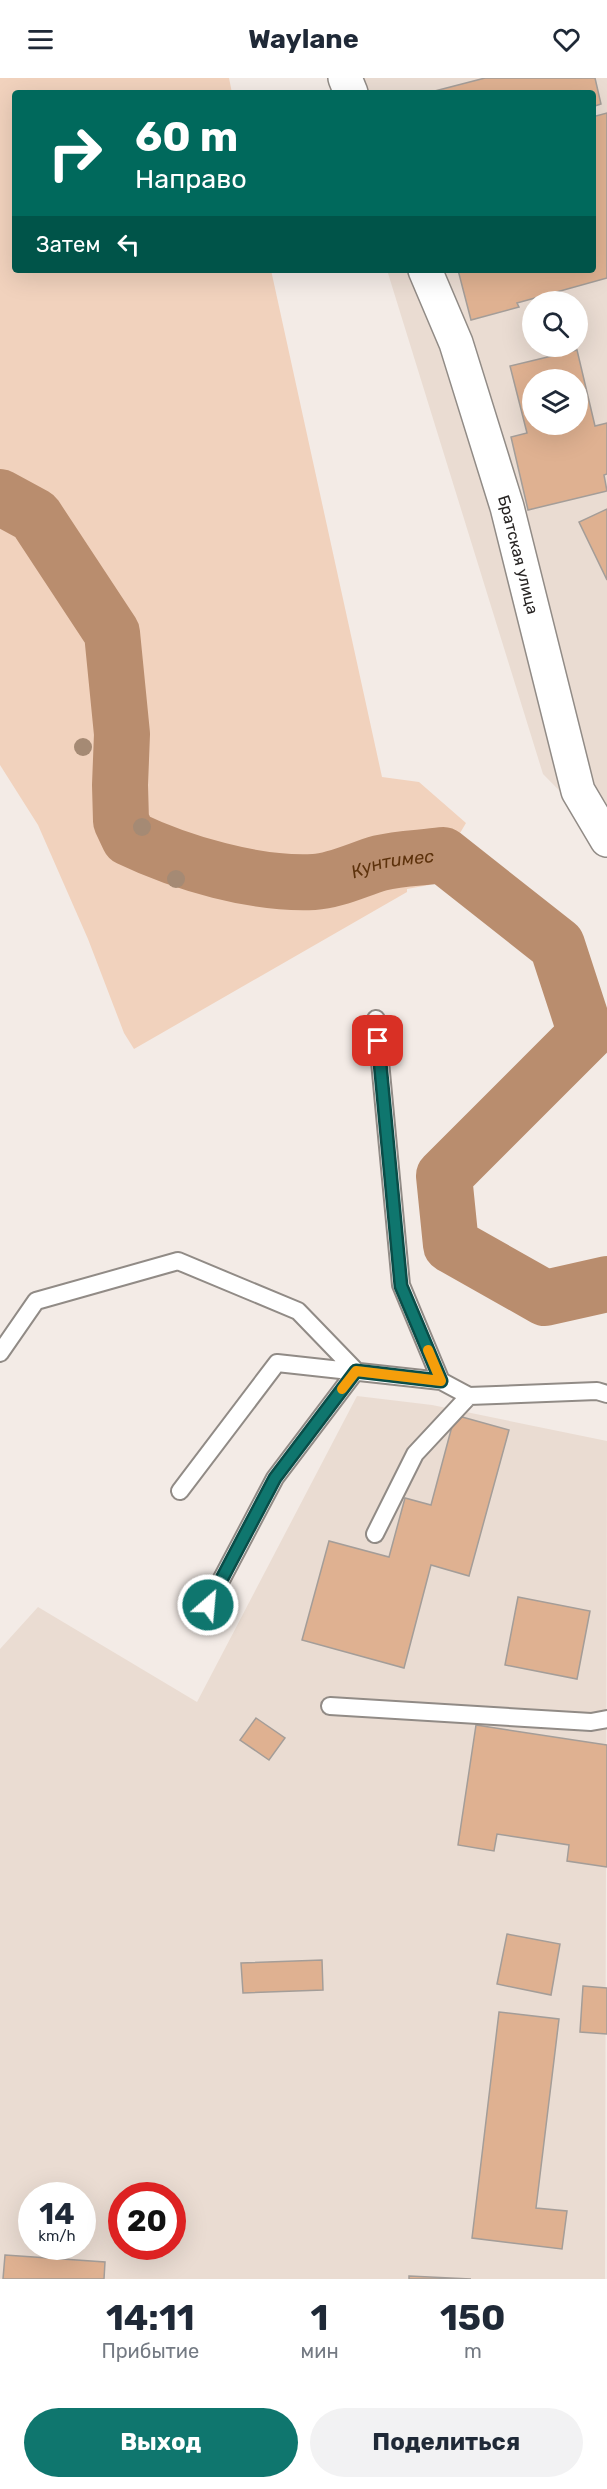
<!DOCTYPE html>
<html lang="ru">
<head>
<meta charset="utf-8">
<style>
	:root { --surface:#fff; --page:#f2f2f3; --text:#1f2937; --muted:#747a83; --accent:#0f766e }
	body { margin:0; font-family:Rubik,sans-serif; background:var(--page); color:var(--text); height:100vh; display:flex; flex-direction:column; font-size:22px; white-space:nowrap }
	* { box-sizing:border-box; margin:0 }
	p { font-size:20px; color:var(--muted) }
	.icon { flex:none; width:33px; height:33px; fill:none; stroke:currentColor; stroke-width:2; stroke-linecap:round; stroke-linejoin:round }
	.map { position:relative; height:2201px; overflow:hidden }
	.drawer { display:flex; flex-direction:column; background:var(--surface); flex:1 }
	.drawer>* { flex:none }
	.top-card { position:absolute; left:12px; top:12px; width:584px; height:183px; border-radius:6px; box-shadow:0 6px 24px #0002; background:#00695c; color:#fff; overflow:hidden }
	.buttons { position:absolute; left:522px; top:213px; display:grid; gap:12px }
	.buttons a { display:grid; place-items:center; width:66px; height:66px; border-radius:50%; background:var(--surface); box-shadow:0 6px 24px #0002; font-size:30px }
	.speed { position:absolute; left:18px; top:2104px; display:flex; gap:12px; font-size:30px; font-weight:700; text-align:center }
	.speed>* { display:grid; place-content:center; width:78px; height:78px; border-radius:50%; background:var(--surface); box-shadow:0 6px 24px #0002; line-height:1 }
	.speed small { font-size:15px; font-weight:400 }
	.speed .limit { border:9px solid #d22; background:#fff; color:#111 }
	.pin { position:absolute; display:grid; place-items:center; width:51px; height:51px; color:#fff; margin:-26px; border-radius:12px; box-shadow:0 3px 9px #0006 }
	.me { position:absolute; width:66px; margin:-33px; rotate:27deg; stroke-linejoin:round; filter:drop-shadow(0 0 4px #0008) }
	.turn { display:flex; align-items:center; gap:21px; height:126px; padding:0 24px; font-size:27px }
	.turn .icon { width:78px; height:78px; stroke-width:2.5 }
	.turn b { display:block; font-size:42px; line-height:51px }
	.then { display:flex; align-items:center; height:57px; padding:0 24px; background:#0003; gap:12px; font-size:22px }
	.eta { display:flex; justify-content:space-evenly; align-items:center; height:102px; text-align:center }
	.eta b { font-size:36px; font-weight:700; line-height:42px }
	.cta { display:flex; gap:12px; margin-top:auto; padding:12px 24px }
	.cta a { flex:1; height:69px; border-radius:36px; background:var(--accent); color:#fff; font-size:24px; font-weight:700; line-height:69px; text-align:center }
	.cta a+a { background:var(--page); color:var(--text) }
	header { display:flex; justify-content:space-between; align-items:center; height:78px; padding:0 24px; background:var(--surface); font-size:27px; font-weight:700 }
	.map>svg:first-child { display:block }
	.built { fill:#eadcd2; fill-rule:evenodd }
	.green { fill:#f1d2bd }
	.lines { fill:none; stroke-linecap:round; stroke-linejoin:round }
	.river { stroke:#b98d6e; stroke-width:56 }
	.building { fill:#dfb191; stroke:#a49d98; stroke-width:1.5; fill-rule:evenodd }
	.service-casing { stroke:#918b86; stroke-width:20 }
	.minor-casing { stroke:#918b86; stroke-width:36 }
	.service { stroke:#fff; stroke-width:16 }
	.minor { stroke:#fff; stroke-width:33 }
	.tree { fill:#a58a74 }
	.route-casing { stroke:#0a4d48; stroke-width:15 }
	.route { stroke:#0f766e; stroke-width:10 }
	.slow { stroke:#f59e0b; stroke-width:10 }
	.labels { text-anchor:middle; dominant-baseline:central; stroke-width:6; stroke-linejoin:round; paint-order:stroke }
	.street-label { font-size:16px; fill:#272423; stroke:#fff9f5 }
	.water-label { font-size:18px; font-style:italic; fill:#5d320c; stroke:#fff9f5 }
</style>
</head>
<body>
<header><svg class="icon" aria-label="menu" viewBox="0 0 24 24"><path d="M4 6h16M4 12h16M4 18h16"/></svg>Waylane<svg class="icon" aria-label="heart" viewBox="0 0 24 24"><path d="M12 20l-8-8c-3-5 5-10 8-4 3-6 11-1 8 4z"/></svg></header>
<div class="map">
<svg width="607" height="2201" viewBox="0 0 607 2201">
	<rect width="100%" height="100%" fill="#f3ebe6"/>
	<path class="built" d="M327 0H607V761L543 696 387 192H592V15H332ZM532 224H578V268H532ZM532 302H578V346H532Z
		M357 1318 432 1327 607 1363 605 2201H0V1571L38 1529 197 1624ZM32 2118H82V2169H32ZM122 2118H172V2169H122Z"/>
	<path class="green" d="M0 0H229L232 15H15V192H271L382 699 419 704 466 745 429 807 407 811V814L134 971 124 955 88 861 38 747 0 687Z"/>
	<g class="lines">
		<path class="river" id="s1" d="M0 419 35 438 112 555 122 656 120 707 121 743 129 760C181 785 256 807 314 804 335 803 359 791 380 785 400 780 423 780 443 777L557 867 586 956 444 1098 451 1167 545 1220 607 1206"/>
	</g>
	<path class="building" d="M485 0H595L601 26 592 29V15H427Z
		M607 35V200L517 225 519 229 471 242 458 192H592V39Z
		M577 272 595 348 607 345V396L604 397 607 413 528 432 511 359 527 355 510 288ZM532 302H578V346H532Z
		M607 431V502L579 444Z
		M455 1337 509 1352 469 1498 431 1487 404 1590 302 1562 329 1463 389 1479 405 1420 431 1427Z
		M518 1519 590 1533 577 1601 505 1587Z
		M256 1640 285 1660 269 1682 240 1662Z
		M476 1647 607 1667V1789L567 1783 569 1767 497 1756 494 1773 458 1767Z
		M507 1856 560 1866 551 1917 497 1906Z
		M322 1882 323 1912 243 1915 241 1885Z
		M583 1908 607 1910V1956L580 1954Z
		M499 1934 559 1941 536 2130 567 2133 562 2171 472 2160Z
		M5 2177 105 2184 104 2201H3Z
		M409 2198 471 2201H409Z"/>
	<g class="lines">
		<defs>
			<path id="service" d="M376 941 401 1207 441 1303 469 1318 597 1313 607 1316
				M0 1275 36 1223 178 1183 298 1233 356 1293 275 1400 208 1527
				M180 1413 277 1285 441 1303
				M375 1456 415 1376 469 1318
				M330 1628 591 1644 607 1641"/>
			<g id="minor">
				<path d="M345 0 351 15"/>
				<path id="s2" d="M425 192 456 265 507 429 578 713 607 762"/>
			</g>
		</defs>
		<use href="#service" class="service-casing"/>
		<use href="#minor" class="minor-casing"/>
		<use href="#service" class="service"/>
		<use href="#minor" class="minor"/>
	</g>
	<g class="tree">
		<circle cx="83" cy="669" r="9"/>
		<circle cx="142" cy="749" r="9"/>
		<circle cx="176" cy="801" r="9"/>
	</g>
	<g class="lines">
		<defs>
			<path id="route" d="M208 1527 275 1400 356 1293 441 1303 401 1208 378 963"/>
		</defs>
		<use href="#route" class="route-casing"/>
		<use href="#route" class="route"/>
		<path class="slow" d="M342 1311 356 1293 441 1303 428 1272"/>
	</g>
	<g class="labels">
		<g class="street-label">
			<text stroke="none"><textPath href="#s2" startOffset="300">Братская улица</textPath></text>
		</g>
		<g class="water-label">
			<text stroke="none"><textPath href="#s1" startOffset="660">Кунтимес</textPath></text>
		</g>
	</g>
</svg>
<div class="buttons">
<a><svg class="icon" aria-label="search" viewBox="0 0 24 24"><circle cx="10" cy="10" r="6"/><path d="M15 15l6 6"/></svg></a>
<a><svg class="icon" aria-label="layers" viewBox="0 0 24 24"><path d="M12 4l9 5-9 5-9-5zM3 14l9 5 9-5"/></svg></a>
</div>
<div class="speed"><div>14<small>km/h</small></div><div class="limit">20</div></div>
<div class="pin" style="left:378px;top:963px;background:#d93025"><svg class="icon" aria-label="arrive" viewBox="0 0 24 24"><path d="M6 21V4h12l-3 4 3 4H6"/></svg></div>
<svg class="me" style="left:208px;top:1527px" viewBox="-20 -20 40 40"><circle r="17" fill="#0f766e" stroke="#fff" stroke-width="3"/><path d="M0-11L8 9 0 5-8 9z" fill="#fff"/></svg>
<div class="top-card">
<div class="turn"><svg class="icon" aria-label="right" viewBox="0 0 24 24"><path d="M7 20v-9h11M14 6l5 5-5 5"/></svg><div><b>60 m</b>Направо</div></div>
<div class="then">Затем<svg class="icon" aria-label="left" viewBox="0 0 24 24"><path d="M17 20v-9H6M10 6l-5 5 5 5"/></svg></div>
</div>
</div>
<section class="drawer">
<div class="eta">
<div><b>14:11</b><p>Прибытие</p></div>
<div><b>1</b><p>мин</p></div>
<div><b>150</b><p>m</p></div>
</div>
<div class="cta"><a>Выход</a><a>Поделиться</a></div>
</section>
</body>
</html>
